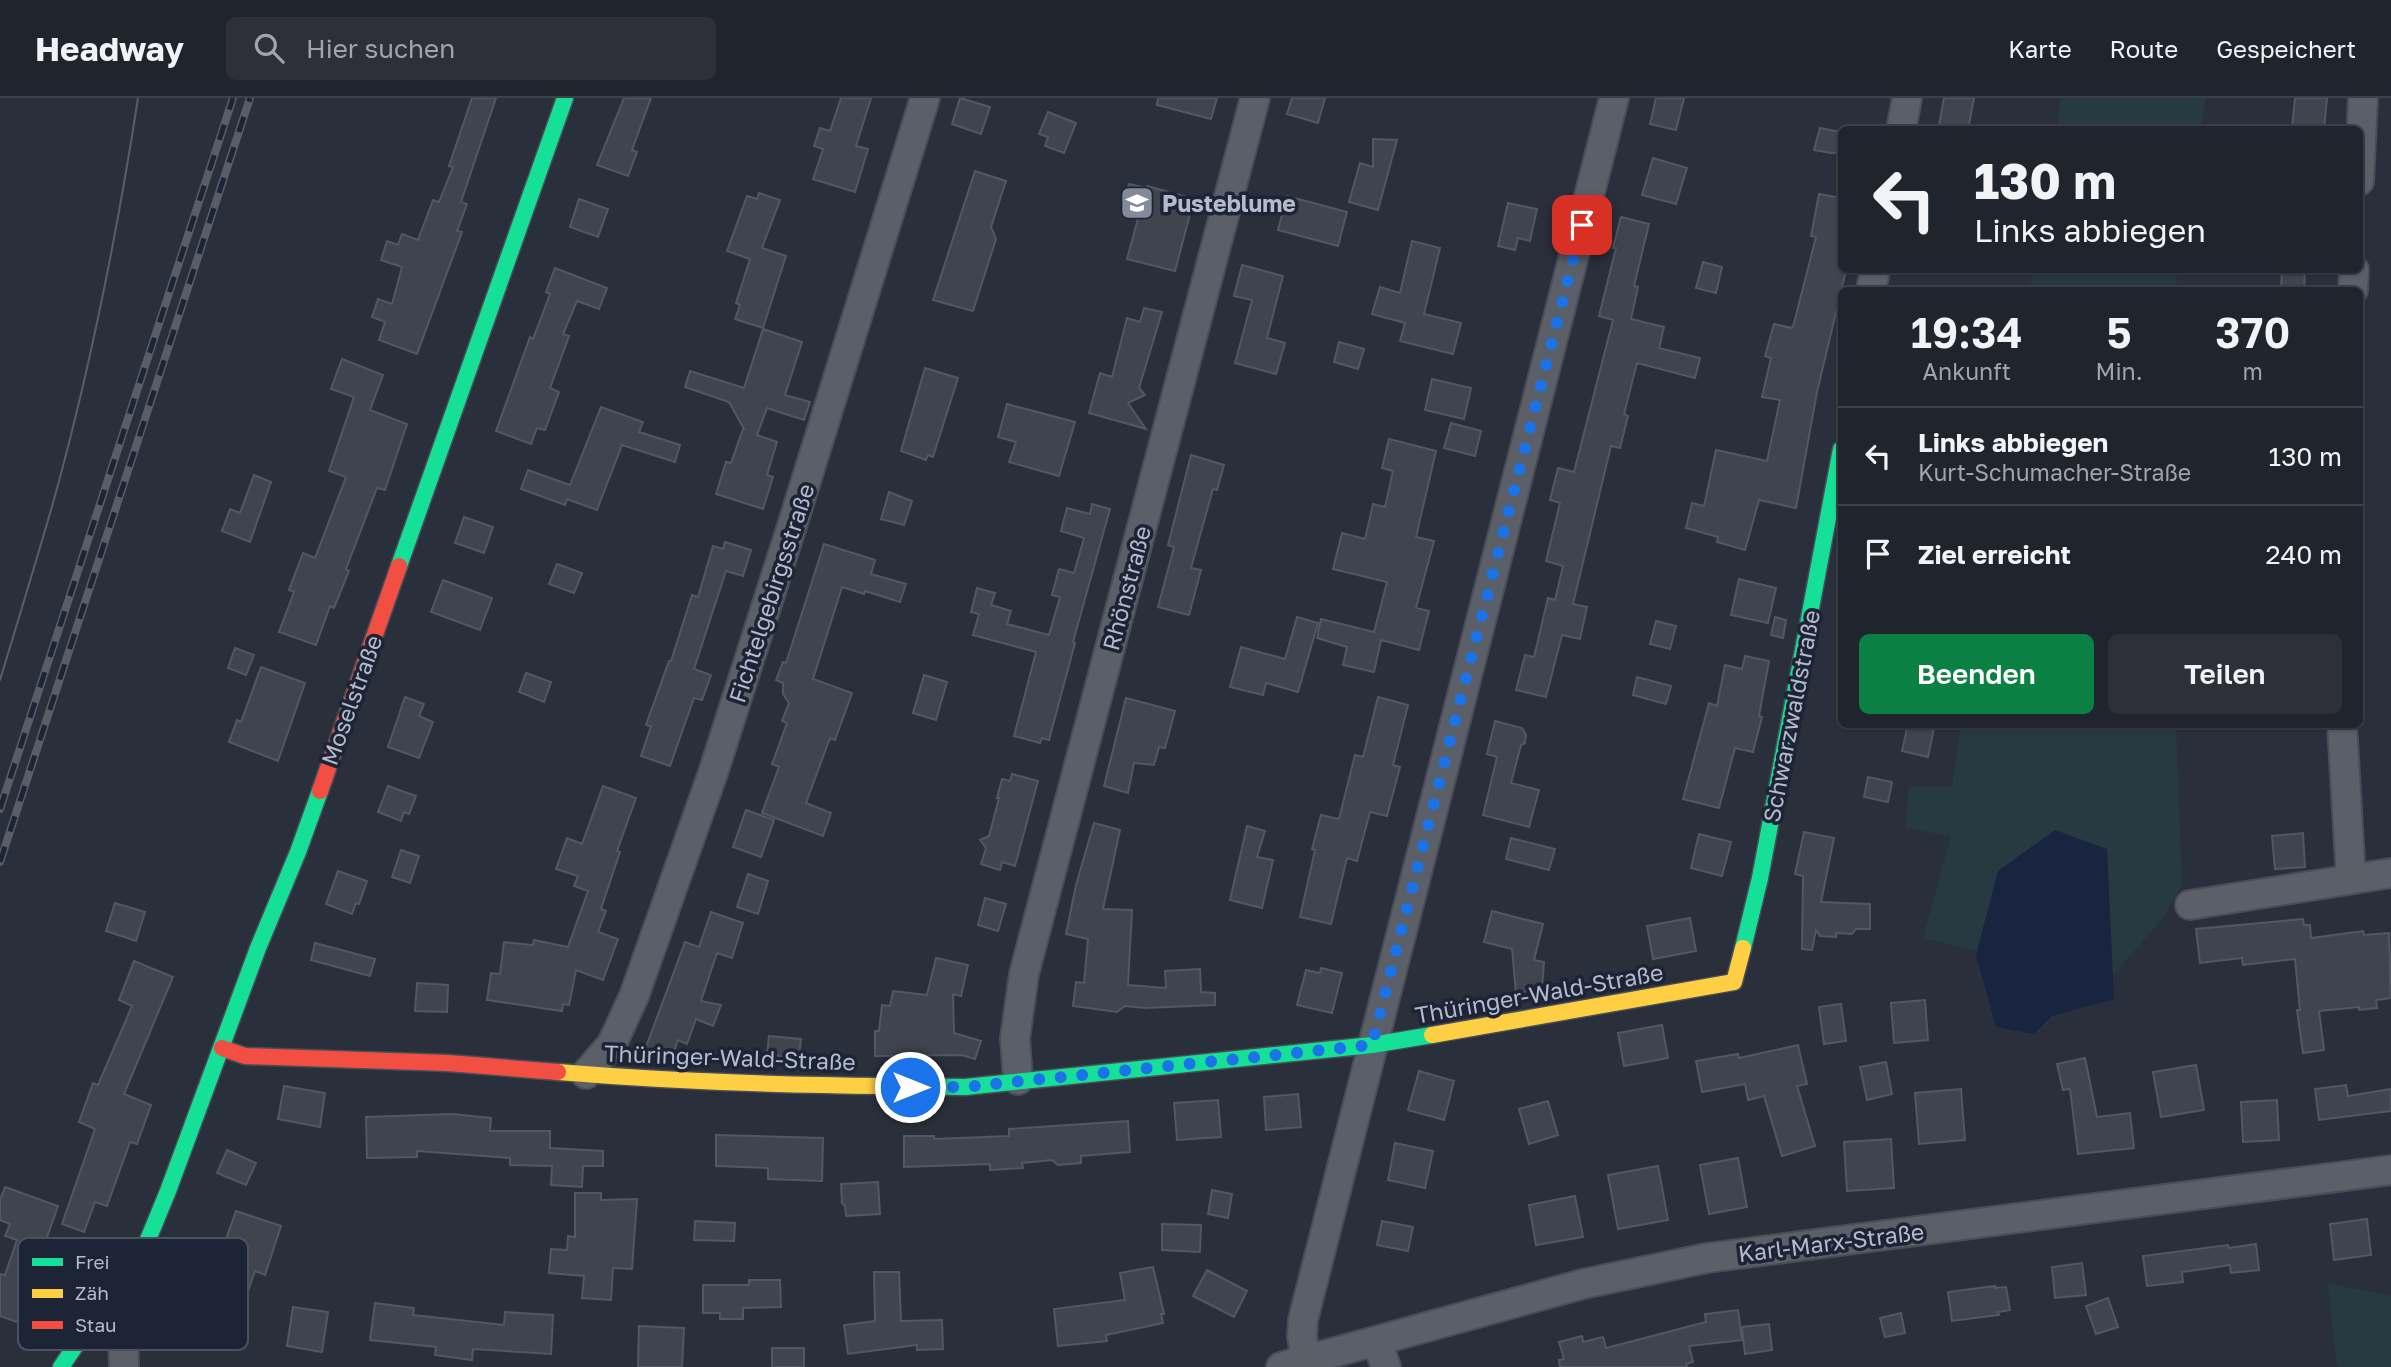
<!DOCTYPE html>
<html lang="de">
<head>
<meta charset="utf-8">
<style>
	:root { --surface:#20242c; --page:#2d3038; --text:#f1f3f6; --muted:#a2a4a9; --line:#3d4148; --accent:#0b8043 }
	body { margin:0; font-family:"Golos Text",sans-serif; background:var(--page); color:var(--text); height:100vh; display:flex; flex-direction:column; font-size:26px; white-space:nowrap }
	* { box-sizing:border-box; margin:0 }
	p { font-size:23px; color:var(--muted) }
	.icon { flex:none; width:38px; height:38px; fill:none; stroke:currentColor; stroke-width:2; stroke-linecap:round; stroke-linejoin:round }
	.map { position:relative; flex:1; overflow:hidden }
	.drawer { position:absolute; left:1838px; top:189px; width:525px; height:441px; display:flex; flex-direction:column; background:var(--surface); border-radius:10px; box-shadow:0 2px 5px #0004,0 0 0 2px var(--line) }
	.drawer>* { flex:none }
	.top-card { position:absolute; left:1838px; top:28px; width:525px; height:147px; border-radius:10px; box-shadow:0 2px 5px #0004,0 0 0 2px var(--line); background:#20242c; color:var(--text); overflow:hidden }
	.pin { position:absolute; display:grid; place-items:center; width:60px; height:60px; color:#fff; margin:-30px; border-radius:14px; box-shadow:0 4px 10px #0006 }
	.me { position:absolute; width:77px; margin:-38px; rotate:90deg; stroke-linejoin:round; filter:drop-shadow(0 0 5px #0008) }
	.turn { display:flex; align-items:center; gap:24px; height:147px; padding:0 21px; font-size:32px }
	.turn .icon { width:91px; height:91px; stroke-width:2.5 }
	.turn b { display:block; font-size:49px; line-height:60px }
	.eta { display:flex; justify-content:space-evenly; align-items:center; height:119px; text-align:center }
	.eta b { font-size:42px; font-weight:600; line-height:49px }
	.button { display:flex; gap:14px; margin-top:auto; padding:14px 21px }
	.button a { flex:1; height:80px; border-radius:10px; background:var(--accent); color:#fff; font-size:28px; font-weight:600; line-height:80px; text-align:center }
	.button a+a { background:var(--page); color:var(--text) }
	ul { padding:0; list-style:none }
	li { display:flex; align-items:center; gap:21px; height:98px; padding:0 21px; border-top:2px solid var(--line) }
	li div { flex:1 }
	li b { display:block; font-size:26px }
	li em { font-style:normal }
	header { display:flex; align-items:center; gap:42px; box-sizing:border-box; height:98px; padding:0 35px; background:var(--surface); border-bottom:2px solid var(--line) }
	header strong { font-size:33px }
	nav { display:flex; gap:38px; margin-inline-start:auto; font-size:24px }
	.search { width:490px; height:63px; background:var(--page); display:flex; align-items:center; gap:18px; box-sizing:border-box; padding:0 24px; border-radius:10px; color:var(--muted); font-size:26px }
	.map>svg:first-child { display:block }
	.green { fill:#273a41 }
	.water { fill:#182440 }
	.building { fill:#3f444e; stroke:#525862; stroke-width:2 }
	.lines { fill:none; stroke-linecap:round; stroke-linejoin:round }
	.street-casing { stroke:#484d57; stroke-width:32 }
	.fast-casing { stroke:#484d57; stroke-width:19 }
	.slow-casing { stroke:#484d57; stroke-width:19 }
	.jam-casing { stroke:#484d57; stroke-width:19 }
	.street { stroke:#5b5f68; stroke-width:28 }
	.fast { stroke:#16e098; stroke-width:16 }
	.slow { stroke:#ffcf43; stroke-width:16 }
	.jam { stroke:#f24e42; stroke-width:16 }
	.tram { stroke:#595e66; stroke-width:2 }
	.rail-casing { stroke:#595e66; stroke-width:8 }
	.rail { stroke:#1d2436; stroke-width:5; stroke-dasharray:16; stroke-linecap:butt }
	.route { stroke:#1a73e8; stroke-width:12; stroke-dasharray:0 21.6 }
	.labels { text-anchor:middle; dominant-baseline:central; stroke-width:7; stroke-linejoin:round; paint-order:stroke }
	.poi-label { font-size:23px; font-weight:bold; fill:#b4bbcb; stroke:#1d2436; text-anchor:start }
	.street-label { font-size:23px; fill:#b4bbcb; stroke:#1d2436 }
	.key { fill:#1d2436; stroke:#4a5163; stroke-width:2 }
	.key-label { font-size:19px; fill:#b4bbcb }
</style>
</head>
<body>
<header>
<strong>Headway</strong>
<div class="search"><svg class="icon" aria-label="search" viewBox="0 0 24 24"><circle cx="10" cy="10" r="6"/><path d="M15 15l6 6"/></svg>Hier suchen</div>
<nav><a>Karte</a><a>Route</a><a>Gespeichert</a></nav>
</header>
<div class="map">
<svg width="2391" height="1269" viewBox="0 0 2391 1269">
	<rect width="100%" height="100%" fill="#2a303b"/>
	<path class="green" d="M2061 0H2206L2201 31H2056Z
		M2033 172H2178L2175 192H2030Z
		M1961 627H2176L2182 787 2162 821 2116 874 2088 879 1923 840 1951 738 1906 730 1908 689 1952 688Z
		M2328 1186 2391 1197V1269H2339L2336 1263Z"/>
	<path class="water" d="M2055 732 2107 751 2114 901 2052 918 2034 936 1996 929 1976 857 1998 773Z"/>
	<path class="building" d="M472 0H496L461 104 467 106 457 133 462 134 417 256 379 242 385 224 372 219 378 201 392 206 402 169 381 162 387 143 398 147 402 136 418 142 433 102 439 104 453 69 449 68Z
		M624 0H651L632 52 637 54 628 78 597 67Z
		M841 0H871L856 48 868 51 855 94 813 81 823 51 814 48 820 30 830 33Z
		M960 0 990 9 981 36 952 26Z
		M1158 0H1217L1211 21 1157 7Z
		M1292 0H1325L1318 25 1287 16Z
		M1656 0H1684L1676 32 1650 26Z
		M1944 0H1974L1968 32H1938Z
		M2295 0H2327L2324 32 2292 30Z
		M1048 14 1076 25 1064 55 1045 48 1048 39 1039 36Z
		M1820 30 1841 34V54L1831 55 1814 52Z
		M1373 41 1397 42 1378 112 1349 104 1360 65 1373 69Z
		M1653 60 1687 70 1676 106 1642 97Z
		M975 73 1006 83 991 129 996 141 973 213 933 202Z
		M1129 86 1146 90 1147 88 1194 101 1175 173 1127 161 1140 113 1123 109Z
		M759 95 780 102 762 150 786 158 763 230 735 221 740 207 736 205 750 161 727 153 747 98 757 101Z
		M1819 96 1841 100V172H1846L1817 294 1796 410 1759 402 1745 452 1717 444 1718 439 1686 430 1692 405 1704 408 1716 352 1767 363 1780 302 1762 299 1771 260 1765 258 1774 226 1792 230 1794 225 1816 139 1811 138Z
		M1287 98 1347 114 1338 148 1278 132Z
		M579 101 608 111 598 139 570 129Z
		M1508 105 1537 111 1530 143 1518 140 1515 152 1498 148Z
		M1621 119 1649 126 1634 188 1638 189 1631 221 1664 229 1659 250 1700 260 1695 280 1637 265 1624 316 1628 318 1620 350 1611 348 1573 506 1587 509 1580 541 1562 537 1546 599 1516 592 1525 557 1534 559 1548 500 1555 502 1563 468 1546 463 1560 405 1550 402 1558 370 1574 374 1613 222 1599 218 1616 150H1613Z
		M1412 143 1440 150 1424 216 1461 225 1453 256 1400 243 1405 225 1372 216 1380 189 1400 195Z
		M1703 164 1722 169 1716 195 1696 190Z
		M1242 167 1283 178 1267 240 1285 245 1276 276 1235 265 1252 202 1234 198Z
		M555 170 607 190 599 211 577 203 563 236 569 238 550 290 559 294 545 332 537 330 531 346 496 333 530 239 533 241 550 196 546 194Z
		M2282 172H2305L2304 192H2281Z
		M1144 210 1162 214 1139 290 1145 297 1128 305 1146 331 1089 315 1100 275 1112 279 1127 220 1140 224Z
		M763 231 802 244 785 297 810 304 804 322 767 310 757 337 777 344 767 377 773 379 763 411 716 396 726 364 731 365 743 331H744L729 304 685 289 690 273 744 290Z
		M1339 244 1364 251 1358 271 1334 264Z
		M342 261 383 277 370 312 407 326 385 392 377 390 346 471 349 473 334 510 330 508 316 547 279 534 294 494 289 492 303 455 315 460 346 379 329 373 354 299 331 291Z
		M925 270 958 280 933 359 928 357 926 362 901 353Z
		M1432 281 1471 290 1464 321 1425 312Z
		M1007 306 1075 324 1059 378 1009 364 1016 344 998 339Z
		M601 309 643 324 639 334 680 347 675 364 622 347 597 412 567 401 565 407 521 391 528 372 570 387Z
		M1451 325 1481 333 1475 358 1444 350Z
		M1389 341 1436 353 1416 439 1434 443 1416 510 1429 513 1419 552 1381 542 1374 574 1343 567 1347 549 1317 540 1321 521 1374 534 1387 484 1333 471 1342 435 1365 441 1373 406 1385 409 1393 373 1382 370Z
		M1191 357 1224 367 1217 392 1213 391 1191 470 1201 472 1189 517 1158 509 1174 449 1168 447Z
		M254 377 271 384 250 444 222 433 230 411 240 415Z
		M889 394 912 403 904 427 881 421Z
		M1092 406 1110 411 1073 544 1075 545 1049 642 1042 640 1040 645 1014 638 1036 554 973 537 979 516 971 514 977 490 995 495 991 507 1011 513 1007 526 1049 537 1060 499 1052 497 1059 471 1074 475 1084 440 1061 433 1067 410 1090 416Z
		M464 419 493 429 484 455 455 445Z
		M725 444 751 452 743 478 726 473 694 571 711 577 702 602 694 600 670 668 641 658 651 628 646 627 669 563H671L692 497 698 499 713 448 723 451Z
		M824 446 875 462 871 476 906 486 900 504 865 493 864 496 842 489 813 581 852 595 835 642 830 640 806 705 831 715 823 738 762 715 779 669 772 666 787 625 782 623 789 605 783 596V585L776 582 783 564 786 565Z
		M557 466 582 475 574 495 549 486Z
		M1739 481 1776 490 1768 525 1731 517Z
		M443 482 492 500 480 532 431 514Z
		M1297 519 1318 525 1298 594 1266 585 1263 597 1230 589 1241 549 1285 561Z
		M1775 519 1786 522 1783 540 1771 537Z
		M1656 523 1676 528 1670 551 1650 546Z
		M235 550 254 557 246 577 228 570Z
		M1745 558 1769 563 1759 618 1762 619 1753 654 1735 650 1719 710 1683 701 1709 605 1717 608 1725 567 1742 571Z
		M261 569 305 585 278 663 229 644 237 622 241 624Z
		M526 575 551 584 544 604 519 594Z
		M924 577 947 584 936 622 913 615Z
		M1637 579 1671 588 1666 606 1633 597Z
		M405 599 424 606 419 618 433 624 419 660 388 649Z
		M1378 599 1408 607 1393 667 1400 669 1387 718 1370 714 1357 763 1347 760 1331 826 1300 819 1315 752 1312 751 1321 717 1339 721 1355 657 1363 659Z
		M1126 600 1175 613 1165 650 1159 649 1154 667 1134 665 1128 695 1104 688Z
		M1495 623 1522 630 1526 637 1525 645 1521 647 1511 685 1539 692 1529 729 1483 717 1497 659 1487 656Z
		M1908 626H1935L1928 659 1902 653Z
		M1012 676 1038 683 1015 768 1002 764 1000 772 981 766 986 750 980 742 989 738 999 700H997L1002 681 1010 683Z
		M1868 679 1892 684 1888 704 1864 699Z
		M388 688 416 698 409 716 404 714 401 723 378 714Z
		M603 688 636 700 617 753 620 754 601 811 606 813 598 834 618 841 603 882 576 872 569 907 563 906 562 913 487 902 491 875 500 876 504 844 533 847 534 842 568 849 588 793 574 788 578 778 556 771 567 740 582 746Z
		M746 712 774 722 761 759 733 749Z
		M1094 725 1120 732 1103 811 1132 812 1128 887 1166 890 1165 873 1200 871 1201 894 1215 895V907L1145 910 1125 908 1117 914 1073 908 1076 884 1084 885 1088 841 1066 836 1076 787Z
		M1247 728 1265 733 1257 759 1273 762 1262 810 1230 802Z
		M1804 734 1834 740 1821 804 1870 806V831H1856L1852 836 1836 835V839L1820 838 1816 832 1812 852 1802 851 1803 778 1795 776Z
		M2303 735 2305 769 2275 771 2272 738Z
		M1699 736 1731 744 1722 778 1691 770Z
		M1511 740 1555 751 1549 772 1506 761Z
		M401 752 419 758 410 785 392 779Z
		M338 773 367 783 359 806 356 805 352 816 326 806Z
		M748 776 768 783 758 816 737 809Z
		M985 800 1006 806 998 833 978 827Z
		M115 805 145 814 136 843 106 833Z
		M1492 813 1543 826 1534 862 1544 864 1542 891 1516 895 1512 851 1484 844Z
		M711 814 743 825 732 860 717 855 701 903 721 907 713 928 696 921 687 946 678 942 672 959 646 949 685 844 699 849Z
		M1690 820 1696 853 1653 861 1647 828Z
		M2303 821 2304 827H2310L2311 840 2363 833 2364 837 2389 835 2391 900 2376 902 2377 910 2359 912V909L2319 913 2324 952 2303 955 2297 912H2300L2295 861 2243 867 2242 860 2200 865 2196 831Z
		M315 845 375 861 370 878 311 862Z
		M936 860 968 867 961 898 953 896 954 935 981 943 975 961 962 957 875 958V933H879L882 907 890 908 893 893 927 897Z
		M134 863 173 879 124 996 151 1007 137 1046 130 1044 107 1108 95 1104 84 1134 62 1126 95 1031 79 1024 93 985 98 987 132 908 119 902Z
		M1321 870 1342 875 1332 915 1297 907 1306 872 1320 875Z
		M417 885 448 887 447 914 415 913Z
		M1925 902 1928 942 1894 945 1891 905Z
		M1841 906 1846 943 1824 946 1819 909Z
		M1662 927 1668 960 1624 968 1618 935Z
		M769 938 801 941 799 960 767 957Z
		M1798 947 1807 986 1797 988 1815 1048 1782 1058 1764 998 1748 1002 1745 986 1702 994 1696 963 1738 956 1739 960Z
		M2085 960 2097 1019 2130 1015 2134 1050 2078 1056 2070 991 2063 992 2057 966Z
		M1886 964 1892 996 1867 1002 1860 969Z
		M2196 967 2204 1012 2161 1019 2153 974Z
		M1419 973 1454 983 1444 1022 1408 1012Z
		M2346 987 2348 998 2391 991V1013L2319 1022 2315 991Z
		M284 988 325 995 320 1029 278 1021Z
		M1961 991 1965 1042 1919 1046 1915 995Z
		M1298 996 1301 1029 1266 1032 1264 999Z
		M1218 1002 1221 1039 1177 1042 1174 1005Z
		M2277 1002 2279 1042 2243 1044 2241 1004Z
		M1548 1003 1558 1037 1529 1046 1519 1011Z
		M452 1016 491 1020 490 1033H550V1050L603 1053V1068H583L582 1089 551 1087 552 1068 510 1067V1060L417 1053V1059L367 1060 366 1019Z
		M1128 1023 1130 1054 1081 1058V1065L1058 1067 1052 1062 1022 1065 1023 1070 990 1072V1066L904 1069V1038H934V1041L1009 1038V1031Z
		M716 1037 823 1040 822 1083 768 1081V1070L716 1068Z
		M1891 1041 1894 1090 1847 1093 1844 1044Z
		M1395 1045 1433 1053 1425 1090 1388 1082Z
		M227 1052 256 1065 246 1087 217 1075Z
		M1738 1060 1747 1109 1709 1116 1700 1067Z
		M1658 1068 1668 1122 1618 1131 1608 1077Z
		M878 1084 880 1116 846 1118 845 1108 842 1105 841 1086Z
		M5 1089 58 1108 17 1224 0 1218V1176L5 1177 17 1142 5 1138 10 1126 0 1122V1102Z
		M1212 1092 1232 1096 1228 1120 1208 1116Z
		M575 1095H601V1102L637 1101 632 1171 613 1170 611 1202 582 1200 584 1178 549 1175 551 1151 567 1152 568 1138 575 1139Z
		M1575 1098 1583 1139 1536 1147 1529 1107Z
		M236 1113 281 1128 265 1177 255 1173 230 1245 179 1228 197 1175 212 1180Z
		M2367 1121 2371 1157 2334 1162 2330 1126Z
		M695 1123 735 1125 734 1143 694 1142Z
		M1382 1123 1413 1129 1408 1153 1377 1147Z
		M1162 1126 1201 1127 1200 1154 1162 1152Z
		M2256 1146 2259 1172 2231 1175 2230 1167 2204 1171 2182 1174 2183 1184 2147 1188 2143 1158 2228 1147 2229 1150Z
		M2082 1165 2086 1197 2055 1200 2052 1169Z
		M1153 1169 1164 1216H1161L1163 1225 1106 1237 1107 1243 1058 1248 1054 1211 1125 1202 1120 1175Z
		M1207 1172 1247 1193 1234 1219 1193 1198Z
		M874 1174H899L901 1223 942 1222 943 1251 917 1252V1247L848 1256 844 1227 875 1223Z
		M749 1182H780L781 1209 743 1210V1221H720V1215H703V1187H749Z
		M1995 1188V1190L2006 1189 2010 1212 1998 1214 1999 1217 1952 1223 1948 1194Z
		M2108 1200 2118 1229 2096 1236 2086 1208Z
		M375 1205 414 1210 413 1217 504 1227 505 1214 553 1217 551 1256 473 1251 472 1262 435 1257 436 1249 370 1242Z
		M293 1209 328 1214 322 1254 287 1248Z
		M1738 1212 1742 1242 1689 1248 1693 1264 1686 1266 1687 1269H1560L1559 1262 1564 1261 1559 1244 1582 1238 1583 1244 1603 1239 1606 1250 1706 1224 1705 1216Z
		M1901 1215 1905 1235 1885 1239 1880 1220Z
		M1769 1226 1772 1252 1745 1256 1742 1229Z
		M639 1228 684 1230 682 1269H638Z
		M772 1250H804V1269H772Z"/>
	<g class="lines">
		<defs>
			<path id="street" d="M1901 32 1907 0
				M2359 83 2363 0
				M1871 192 1875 172
				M2353 192 2354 172
				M2342 626 2351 781
				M2190 807 2391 775
				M586 976 612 946 634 898 713 675 792 428 925 0
				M1018 982 1015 940 1024 876 1255 0
				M122 1199 124 1269
				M1377 1244 1386 1269
				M1306 1262 1302 1238 1303 1222 1614 0
				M1281 1269 1583 1186 1707 1160 2391 1072"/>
			<path id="fast" d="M399 468 565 0
				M1743 850 1760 780 1841 351
				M885 988 965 989 1372 947 1432 937
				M61 1269 76 1247 122 1199 138 1166 168 1093 258 850 298 754 320 693"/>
			<path id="slow" d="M1432 937 1734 884 1743 850
				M558 974C667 983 776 987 885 988"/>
			<path id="jam" d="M320 693 399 468
				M222 950 245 958 448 965 558 974"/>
		</defs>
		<use href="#street" class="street-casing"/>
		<use href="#fast" class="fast-casing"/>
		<use href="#slow" class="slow-casing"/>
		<use href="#jam" class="jam-casing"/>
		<use href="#street" class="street"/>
		<use href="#fast" class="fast"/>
		<use href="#slow" class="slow"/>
		<use href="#jam" class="jam"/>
		<path class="tram" d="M0 582C18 523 36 464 53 405 90 272 117 136 138 0"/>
		<defs>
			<path id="rail" d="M0 711 233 0
				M0 764 250 0"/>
		</defs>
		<use href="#rail" class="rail-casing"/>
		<use href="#rail" class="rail"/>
	</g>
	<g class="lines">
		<path class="route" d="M910 989H965L1372 947 1582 127"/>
	</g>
	<defs>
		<symbol id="school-square" viewBox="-11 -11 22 22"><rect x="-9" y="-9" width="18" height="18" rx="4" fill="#848a99" stroke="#1d2436"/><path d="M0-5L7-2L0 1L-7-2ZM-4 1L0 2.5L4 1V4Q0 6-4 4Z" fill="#fff"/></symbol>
	</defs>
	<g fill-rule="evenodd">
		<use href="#school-square" x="1118" y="86" width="38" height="38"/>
	</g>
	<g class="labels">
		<g class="poi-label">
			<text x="1162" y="105">Pusteblume</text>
		</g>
		<g class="street-label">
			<text transform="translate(1126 490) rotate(-75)">Rhönstraße</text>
			<text transform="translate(771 495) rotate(-72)">Fichtelgebirgsstraße</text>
			<text transform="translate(351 602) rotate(-70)">Moselstraße</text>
			<text transform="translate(1791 618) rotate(-79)">Schwarzwaldstraße</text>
			<text transform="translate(1539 895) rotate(-10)">Thüringer-Wald-Straße</text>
			<text transform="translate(730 959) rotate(2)">Thüringer-Wald-Straße</text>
			<text transform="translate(1831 1144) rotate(-7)">Karl-Marx-Straße</text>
		</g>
	</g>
	<rect x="18" y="1140" width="230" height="112" rx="10" class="key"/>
	<rect x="32" y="1160" width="31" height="8" fill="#16e098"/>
	<rect x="32" y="1191" width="31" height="9" fill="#ffcf43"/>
	<rect x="32" y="1223" width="31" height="8" fill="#f24e42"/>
	<g class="key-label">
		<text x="75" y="1171">Frei</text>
		<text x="75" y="1202">Zäh</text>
		<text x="75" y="1234">Stau</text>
	</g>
</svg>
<div class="pin" style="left:1582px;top:127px;background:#d93025"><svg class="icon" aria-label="arrive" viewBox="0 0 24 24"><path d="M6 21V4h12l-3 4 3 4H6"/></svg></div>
<svg class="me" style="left:910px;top:989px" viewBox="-20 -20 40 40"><circle r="17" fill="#1a73e8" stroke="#fff" stroke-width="3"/><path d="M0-11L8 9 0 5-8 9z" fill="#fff"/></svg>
<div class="top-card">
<div class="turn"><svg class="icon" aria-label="left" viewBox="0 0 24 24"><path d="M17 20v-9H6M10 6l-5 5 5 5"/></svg><div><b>130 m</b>Links abbiegen</div></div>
</div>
<section class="drawer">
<div class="eta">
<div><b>19:34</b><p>Ankunft</p></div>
<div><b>5</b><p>Min.</p></div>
<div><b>370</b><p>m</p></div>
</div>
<ul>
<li><svg class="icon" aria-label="left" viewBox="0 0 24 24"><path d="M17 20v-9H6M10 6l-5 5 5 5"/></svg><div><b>Links abbiegen</b><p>Kurt-Schumacher-Straße</p></div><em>130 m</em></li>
<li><svg class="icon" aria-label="arrive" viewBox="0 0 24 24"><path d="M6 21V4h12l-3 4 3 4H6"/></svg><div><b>Ziel erreicht</b></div><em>240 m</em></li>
</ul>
<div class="button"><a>Beenden</a><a>Teilen</a></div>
</section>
</div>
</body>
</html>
